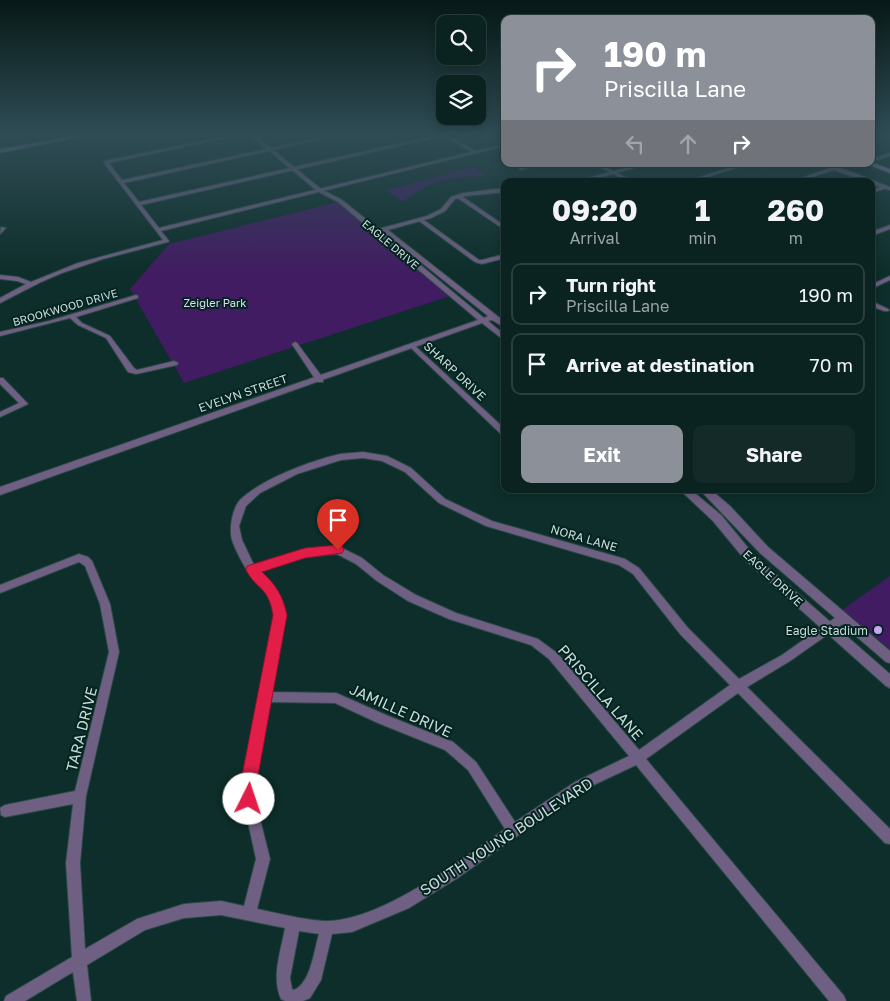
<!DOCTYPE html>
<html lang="en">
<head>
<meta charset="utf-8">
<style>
	:root { --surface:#0a2220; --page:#132a29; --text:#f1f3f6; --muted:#99a4a5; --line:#2a3f3e; --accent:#8c9099 }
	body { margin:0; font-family:"Golos Text",sans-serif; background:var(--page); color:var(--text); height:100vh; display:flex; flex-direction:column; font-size:19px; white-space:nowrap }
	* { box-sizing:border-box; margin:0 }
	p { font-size:16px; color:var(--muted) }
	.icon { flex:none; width:28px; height:28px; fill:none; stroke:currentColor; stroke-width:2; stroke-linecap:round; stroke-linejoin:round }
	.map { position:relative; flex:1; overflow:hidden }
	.drawer { position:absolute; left:501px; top:178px; width:374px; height:315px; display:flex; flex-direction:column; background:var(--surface); border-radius:10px; box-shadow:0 2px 12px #0003,0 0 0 1px var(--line) }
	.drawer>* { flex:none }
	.banner { position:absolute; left:501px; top:15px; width:374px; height:152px; border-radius:10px; box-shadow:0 2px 12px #0003,0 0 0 1px var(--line); background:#8c9099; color:#fff; overflow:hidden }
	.tools { position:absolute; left:436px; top:15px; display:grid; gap:10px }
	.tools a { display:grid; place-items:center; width:50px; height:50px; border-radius:10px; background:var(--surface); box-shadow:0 2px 12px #0003,0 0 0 1px var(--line); font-size:25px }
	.pin { position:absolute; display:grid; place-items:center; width:42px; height:42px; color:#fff; margin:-51px -21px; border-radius:50% 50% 50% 0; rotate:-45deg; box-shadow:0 0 5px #0007 }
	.pin .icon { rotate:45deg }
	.me { position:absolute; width:55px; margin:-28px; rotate:4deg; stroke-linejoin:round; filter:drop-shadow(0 0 4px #0008) }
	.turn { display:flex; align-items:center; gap:18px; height:105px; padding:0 20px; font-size:22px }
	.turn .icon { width:65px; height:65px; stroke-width:2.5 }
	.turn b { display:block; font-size:35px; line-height:42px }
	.lanes { display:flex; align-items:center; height:48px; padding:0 20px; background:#0003; justify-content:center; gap:25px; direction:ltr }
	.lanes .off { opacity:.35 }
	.eta { display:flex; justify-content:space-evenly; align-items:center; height:85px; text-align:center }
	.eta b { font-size:30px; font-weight:700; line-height:35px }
	.primary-button { display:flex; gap:10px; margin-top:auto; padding:10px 20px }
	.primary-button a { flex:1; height:58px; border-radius:10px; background:var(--accent); color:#fff; font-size:20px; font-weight:700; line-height:58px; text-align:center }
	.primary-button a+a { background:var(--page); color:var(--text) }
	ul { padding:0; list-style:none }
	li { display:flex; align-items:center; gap:15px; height:62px; margin:0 10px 8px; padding:0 10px; border:2px solid var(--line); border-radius:10px }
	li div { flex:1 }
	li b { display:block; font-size:19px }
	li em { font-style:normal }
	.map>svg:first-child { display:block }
	.green { fill:#411c62 }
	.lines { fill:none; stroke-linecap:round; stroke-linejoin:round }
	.minor-casing { stroke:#2b4a46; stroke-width:2 }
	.tertiary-casing { stroke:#2b4a46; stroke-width:2 }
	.secondary-casing { stroke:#2b4a46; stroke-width:2 }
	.minor { fill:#6f5f82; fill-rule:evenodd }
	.tertiary { fill:#6f5f82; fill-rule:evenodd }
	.secondary { fill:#977eb6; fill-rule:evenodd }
	.route { fill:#e11d48; stroke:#92132f }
	.poi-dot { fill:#c7a6ef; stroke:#032420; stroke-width:2 }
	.labels { text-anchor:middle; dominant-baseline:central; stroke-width:4; stroke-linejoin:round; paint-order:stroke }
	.far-street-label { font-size:11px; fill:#cadbd8; stroke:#032420 }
	.far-park-label { font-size:11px; fill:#e3daf0; stroke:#032420 }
	.street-label { font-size:12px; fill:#cadbd8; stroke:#032420 }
	.poi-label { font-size:12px; fill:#cadbd8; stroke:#032420; text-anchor:end }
	.near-street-label { font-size:15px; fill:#cadbd8; stroke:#032420 }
</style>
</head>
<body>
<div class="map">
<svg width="890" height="1001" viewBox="0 0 890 1001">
	<rect width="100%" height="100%" fill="#0d2e2a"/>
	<path class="green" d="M474 167 487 176C452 177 431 178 403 202L386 190Z
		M338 202 450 296 184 383 130 289 169 244Z
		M890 576V649L842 610Z"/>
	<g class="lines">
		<defs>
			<path id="minor" d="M236 134H245L109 163 122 180 336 134H345L124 183 139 202 441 134H446L476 151 505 144V146L161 231 169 241 168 242 103 259 62 273 41 282 0 303V298L26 284 17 281 0 279V275L18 277 31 282 78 263 163 240 104 163V161ZM444 136 471 152 159 228 141 205Z
				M501 134H505V136Z
				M890 153V156L871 162V159Z
				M535 164H541L521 170 519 169Z
				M594 164H599L633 181H628Z
				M743 164H749L693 181H687Z
				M821 164C837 164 873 181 890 187V190L884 189 871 193V190L880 187 871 184V181H865L834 170 799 181H793L830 168Z
				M456 195H460L505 226V230L456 197Z
				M421 218 479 260H482L505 254V258L482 264 475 262 419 221V219Z
				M890 225V229L871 236V232Z
				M1 227 6 228 0 234Z
				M890 276V280L871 289V285Z
				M136 295 138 296V298L76 317 82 323 110 336 134 368 137 370 174 361 178 363 177 365 136 374 128 372 106 338 78 325 70 318 0 336V332L49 321Z
				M871 301 888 309 889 310 888 311H884L871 306Z
				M295 342 297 343 323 378V382H317L292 344Z
				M412 344 414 345 505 429V436L502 435 410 347 409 346Z
				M0 378H3L28 404 0 417V412L19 403 0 384Z
				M363 452 387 456 411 468 445 499 492 521 625 559 639 568 688 628 739 679 782 655 839 615 843 614 847 615 848 618 847 621 790 661 747 687 890 829V844L885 843 738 693 646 759 844 996 846 1001H829L636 765 583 790 456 879 409 908 352 932 332 934 321 980 310 998 303 1001H285L281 999C271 977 281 951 285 928L221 915 184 918 145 930 87 965 91 1001H77L73 972 25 1001H4L6 996 72 957 66 863 73 804 5 817 1 815 0 808 5 805 75 791 109 652 100 604 85 566 79 562 0 593V585L79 554 88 557 92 561 110 604 119 652 86 796 80 863 85 949 137 919 184 904 221 901 244 906 256 859 243 799V781L275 615C270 590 265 592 250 574 244 567 235 549 232 540 229 529 232 509 240 500 262 479 310 461 340 454 347 453 356 453 363 452ZM363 458 382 461 405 472 439 503 486 526 619 565 633 574 680 634 730 685 639 750 557 653 538 639 456 613 416 595 383 575 362 558 338 546 305 549 254 565 242 540 239 526 246 506 260 493 297 474 341 460ZM337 554 356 564 377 581 408 601 449 619 531 645 549 659 629 756 575 782 515 822 476 762 453 742 386 715 336 693 271 692 285 615 282 601 274 586 260 571 305 557ZM269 702 335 703 378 723 445 750 468 770 505 829C460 860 384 919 328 921 308 921 277 913 257 909L270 859 255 799V781ZM299 931 319 934C314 950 311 983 294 990L292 989 290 978Z"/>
			<path id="tertiary" d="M249 134H254L321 189 342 200 378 229 427 216 441 209 451 197 463 193 505 188V192L466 196 455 199 445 211 431 218 388 230 505 322V328L492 320 488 321 505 335V341L482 323 0 495V487L478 320 338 202 317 191ZM384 231 385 233 488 316 484 318 381 232Z
				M641 164H649L586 181H577Z
				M679 489H690L721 515 754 555 890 674V688L886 686 746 561 713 521Z
				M699 489H710L730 506 768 547 890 651V663L886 662 760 553Z"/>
			<path id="secondary" d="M84 134H95L0 153V149Z
				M871 162 890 169V173L869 165V164Z"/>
		</defs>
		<use href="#minor" class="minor-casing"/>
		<use href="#tertiary" class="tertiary-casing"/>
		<use href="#secondary" class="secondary-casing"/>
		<use href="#minor" class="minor"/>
		<use href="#tertiary" class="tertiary"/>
		<use href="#secondary" class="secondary"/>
	</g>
	<linearGradient id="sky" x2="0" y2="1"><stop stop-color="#071917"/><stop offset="0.49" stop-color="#2f4c55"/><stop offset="1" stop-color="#2f4c55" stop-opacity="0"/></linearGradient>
	<rect width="890" height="274" fill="url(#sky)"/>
	<path class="route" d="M338 545 342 546 344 550 342 553 305 558 262 572C276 585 283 596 287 615L257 781V799L254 805 249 807 243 805 241 799V781L273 615C268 585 257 591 246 570L247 566 305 548Z"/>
	<circle class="poi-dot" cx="878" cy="630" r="5"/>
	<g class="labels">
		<g class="far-street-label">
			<text transform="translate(391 244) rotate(40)">EAGLE DRIVE</text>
			<text transform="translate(65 307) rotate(-16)">BROOKWOOD DRIVE</text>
		</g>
		<g class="far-park-label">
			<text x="215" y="302">Zeigler Park</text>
		</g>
		<g class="street-label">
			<text transform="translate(455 371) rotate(43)">SHARP DRIVE</text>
			<text transform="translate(243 393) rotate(-19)">EVELYN STREET</text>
			<text transform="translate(584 538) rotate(16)">NORA LANE</text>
			<text transform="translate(773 578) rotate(43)">EAGLE DRIVE</text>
		</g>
		<g class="poi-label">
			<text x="868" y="630">Eagle Stadium</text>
		</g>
		<g class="near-street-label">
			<text transform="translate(601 692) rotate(49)">PRISCILLA LANE</text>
			<text transform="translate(401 710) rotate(24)">JAMILLE DRIVE</text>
			<text transform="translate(81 729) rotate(-76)">TARA DRIVE</text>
			<text transform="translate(506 836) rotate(-33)">SOUTH YOUNG BOULEVARD</text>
		</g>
	</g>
</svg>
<div class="tools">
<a><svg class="icon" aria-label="search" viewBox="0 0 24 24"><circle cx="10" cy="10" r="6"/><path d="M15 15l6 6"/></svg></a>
<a><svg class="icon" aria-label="layers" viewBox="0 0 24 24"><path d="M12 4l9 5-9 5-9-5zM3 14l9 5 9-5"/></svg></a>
</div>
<div class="pin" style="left:338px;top:550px;background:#d93025"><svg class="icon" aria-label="arrive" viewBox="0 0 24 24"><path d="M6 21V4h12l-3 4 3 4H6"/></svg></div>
<svg class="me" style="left:249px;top:799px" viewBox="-20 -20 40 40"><circle r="19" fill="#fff"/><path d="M0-13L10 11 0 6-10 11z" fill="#e11d48"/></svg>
<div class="banner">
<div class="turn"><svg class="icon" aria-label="right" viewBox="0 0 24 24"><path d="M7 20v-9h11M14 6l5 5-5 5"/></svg><div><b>190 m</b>Priscilla Lane</div></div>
<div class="lanes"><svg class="icon off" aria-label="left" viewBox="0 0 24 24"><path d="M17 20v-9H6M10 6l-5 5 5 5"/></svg><svg class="icon off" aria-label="ahead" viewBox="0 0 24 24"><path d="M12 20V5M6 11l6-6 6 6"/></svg><svg class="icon" aria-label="right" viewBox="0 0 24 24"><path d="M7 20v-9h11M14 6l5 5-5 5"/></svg></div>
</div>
<section class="drawer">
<div class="eta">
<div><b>09:20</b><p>Arrival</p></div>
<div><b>1</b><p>min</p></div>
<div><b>260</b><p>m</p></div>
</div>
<ul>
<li><svg class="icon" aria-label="right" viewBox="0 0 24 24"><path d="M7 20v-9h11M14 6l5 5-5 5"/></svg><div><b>Turn right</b><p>Priscilla Lane</p></div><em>190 m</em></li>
<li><svg class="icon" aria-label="arrive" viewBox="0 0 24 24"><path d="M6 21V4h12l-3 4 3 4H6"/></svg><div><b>Arrive at destination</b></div><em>70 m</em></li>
</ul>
<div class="primary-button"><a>Exit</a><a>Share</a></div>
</section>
</div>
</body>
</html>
